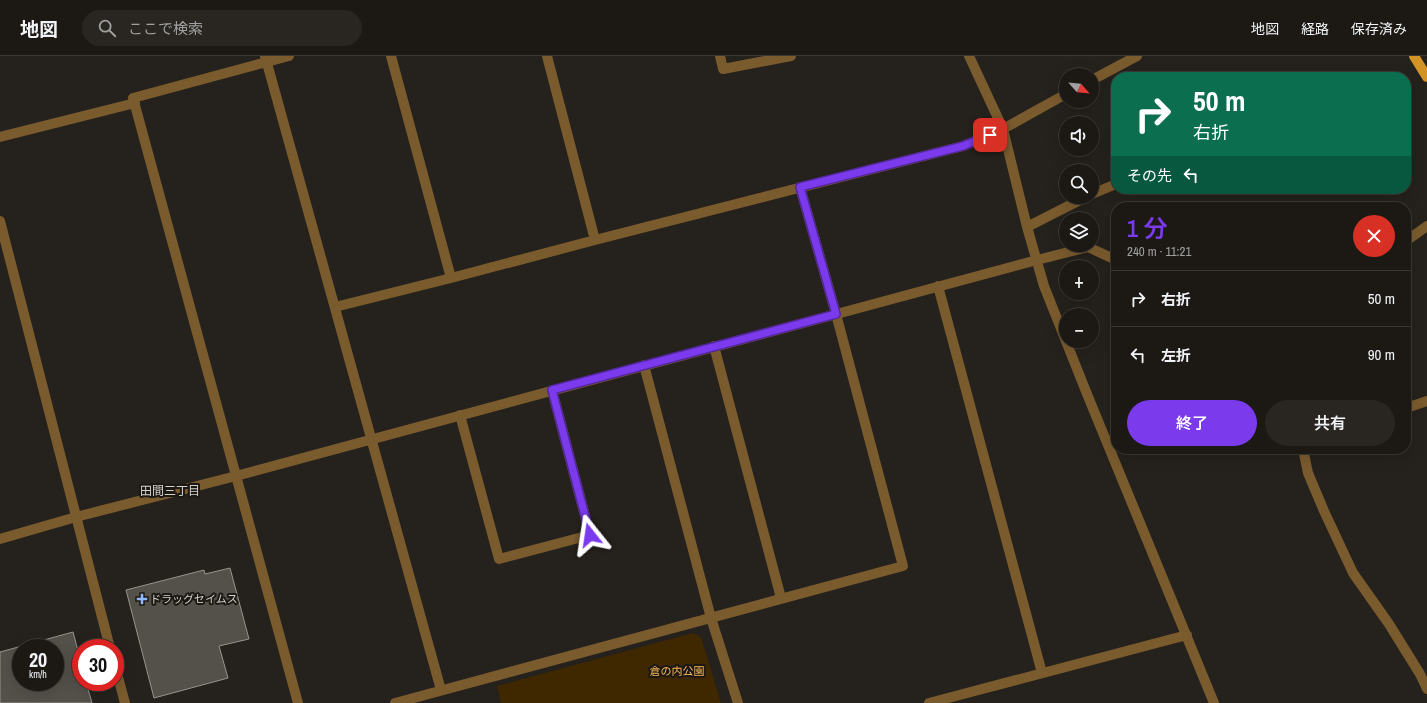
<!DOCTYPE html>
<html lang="ja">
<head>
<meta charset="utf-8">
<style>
	:root { --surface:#1c1915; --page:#292622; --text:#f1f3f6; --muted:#a0a0a0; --line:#3a3834; --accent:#7c3aed }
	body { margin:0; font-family:"Archivo Narrow","Noto Sans JP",sans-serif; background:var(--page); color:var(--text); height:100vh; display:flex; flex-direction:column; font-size:15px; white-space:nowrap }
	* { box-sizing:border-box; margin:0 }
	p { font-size:13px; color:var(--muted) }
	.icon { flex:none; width:22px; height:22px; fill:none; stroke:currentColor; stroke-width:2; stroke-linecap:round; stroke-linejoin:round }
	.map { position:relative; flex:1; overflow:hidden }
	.details { position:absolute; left:1111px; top:146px; width:300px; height:252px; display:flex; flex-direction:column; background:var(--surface); border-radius:16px; box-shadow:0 4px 16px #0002,0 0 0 1px var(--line) }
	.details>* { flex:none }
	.banner { position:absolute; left:1111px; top:16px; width:300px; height:122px; border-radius:16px; box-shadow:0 4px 16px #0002,0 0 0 1px var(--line); background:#0b6e4f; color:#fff; overflow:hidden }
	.needle { width:26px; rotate:117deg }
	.tools { position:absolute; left:1059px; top:12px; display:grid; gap:8px }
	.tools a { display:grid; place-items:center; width:40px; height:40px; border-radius:50%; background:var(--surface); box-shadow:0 4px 16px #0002,0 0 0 1px var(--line); font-size:20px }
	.speed { position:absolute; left:12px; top:583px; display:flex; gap:8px; font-size:20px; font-weight:700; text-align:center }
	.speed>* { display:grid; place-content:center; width:52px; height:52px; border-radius:50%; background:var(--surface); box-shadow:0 4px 16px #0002,0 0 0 1px var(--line); line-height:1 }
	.speed small { font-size:10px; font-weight:400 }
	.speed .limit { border:6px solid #d22; background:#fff; color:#111 }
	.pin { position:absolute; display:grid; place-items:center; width:34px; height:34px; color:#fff; margin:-17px; border-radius:8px; box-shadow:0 2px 6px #0006 }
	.me { position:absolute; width:44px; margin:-22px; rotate:345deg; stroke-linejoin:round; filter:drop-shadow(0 0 3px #0008) }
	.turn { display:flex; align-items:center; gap:14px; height:84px; padding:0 16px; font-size:18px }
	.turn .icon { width:52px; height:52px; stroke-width:2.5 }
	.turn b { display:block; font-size:28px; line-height:34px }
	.then { display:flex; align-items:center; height:38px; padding:0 16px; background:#0003; gap:8px; font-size:15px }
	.round { display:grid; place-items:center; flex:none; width:42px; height:42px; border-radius:21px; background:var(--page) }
	.overview { display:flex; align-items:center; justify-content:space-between; height:68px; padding:0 16px }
	h1 { font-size:24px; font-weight:600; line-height:30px; color:var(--accent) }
	.action { display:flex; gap:8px; margin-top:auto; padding:8px 16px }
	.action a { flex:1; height:46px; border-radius:24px; background:var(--accent); color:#fff; font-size:16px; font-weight:600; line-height:46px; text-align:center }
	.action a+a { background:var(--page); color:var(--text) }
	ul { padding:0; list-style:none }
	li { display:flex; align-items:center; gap:12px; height:56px; padding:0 16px; border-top:1px solid var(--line) }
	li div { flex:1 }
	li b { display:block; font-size:15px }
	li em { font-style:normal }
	header { display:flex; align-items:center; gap:24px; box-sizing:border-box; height:56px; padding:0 20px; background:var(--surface); border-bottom:1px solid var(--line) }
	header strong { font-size:19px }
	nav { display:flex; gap:22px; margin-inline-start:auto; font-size:14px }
	.search { width:280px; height:36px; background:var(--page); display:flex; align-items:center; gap:10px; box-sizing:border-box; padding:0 14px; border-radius:22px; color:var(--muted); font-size:15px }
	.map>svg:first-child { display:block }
	.green { fill:#3f2700 }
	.building { fill:#54504a; stroke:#98938c; fill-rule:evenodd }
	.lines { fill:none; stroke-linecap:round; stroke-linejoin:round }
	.minor { stroke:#7a5b2e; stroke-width:10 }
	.major { stroke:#d39325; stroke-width:10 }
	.route-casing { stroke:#51269a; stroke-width:10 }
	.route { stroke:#7c3aed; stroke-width:7 }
	.poi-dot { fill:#92b7fd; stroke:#1c1813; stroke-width:1.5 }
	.labels { text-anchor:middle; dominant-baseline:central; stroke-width:4; stroke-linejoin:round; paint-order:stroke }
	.poi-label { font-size:11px; fill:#d5d2ce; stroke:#1c1813; text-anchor:start }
	.park-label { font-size:11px; fill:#f8b95a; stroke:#1c1813 }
	.neighbourhood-label { font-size:12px; fill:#d5d2ce; stroke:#1c1813 }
</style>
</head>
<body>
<header>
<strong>地図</strong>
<div class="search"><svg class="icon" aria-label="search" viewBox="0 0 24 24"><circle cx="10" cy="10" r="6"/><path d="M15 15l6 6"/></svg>ここで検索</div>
<nav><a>地図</a><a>経路</a><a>保存済み</a></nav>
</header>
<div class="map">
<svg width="1427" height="647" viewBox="0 0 1427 647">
	<rect width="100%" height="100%" fill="#25211c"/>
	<path class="green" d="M693 577 701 581 721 647H501L497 630Z"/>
	<path class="building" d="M230 512 249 583 219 590 228 622 154 642 126 534 204 514 205 518Z
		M73 576 81 606V626H86L92 647H0V596ZM21 592H55V626H21Z"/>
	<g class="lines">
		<path class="minor" d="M265 0 441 634
			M289 0 133 42 298 647
			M391 0 451 222
			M547 0 595 184
			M720 0 723 13 791 0
			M969 0 1003 73 1027 171 1044 230 1087 338 1214 647
			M1092 24 1137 0
			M0 81 135 47
			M1092 138 1116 128
			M0 165 110 592
			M1027 171 1086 141
			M1406 185 1427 170
			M938 230 1042 617
			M335 251 451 222 595 184 963 90 1003 73 1066 38
			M714 290 781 542
			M644 309 711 562 738 647
			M1406 352 1427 345
			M460 359 499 503 590 479 552 334
			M1303 393 1308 417 1324 455 1353 517 1389 568 1420 618 1427 633
			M0 483 76 461 236 420 1037 204 1088 191 1116 204
			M115 610 125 647
			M395 647 903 510 836 258 800 131
			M929 647 1187 579"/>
		<path class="major" d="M1414 0 1427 21"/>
	</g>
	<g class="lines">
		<defs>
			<path id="route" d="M590 479 552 334 836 258 800 131 963 90 990 79"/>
		</defs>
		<use href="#route" class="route-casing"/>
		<use href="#route" class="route"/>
	</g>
	<path class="poi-dot" d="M140 537h4v4h4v4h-4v4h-4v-4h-4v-4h4z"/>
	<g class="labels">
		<g class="poi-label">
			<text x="150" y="543">ドラッグセイムス</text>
		</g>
		<g class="park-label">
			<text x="677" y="615">倉の内公園</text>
		</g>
		<g class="neighbourhood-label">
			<text x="170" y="435">田間三丁目</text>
		</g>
	</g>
</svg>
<div class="tools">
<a><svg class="needle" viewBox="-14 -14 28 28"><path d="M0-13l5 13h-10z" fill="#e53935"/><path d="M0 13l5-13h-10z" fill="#a0a0a0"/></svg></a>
<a><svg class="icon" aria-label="sound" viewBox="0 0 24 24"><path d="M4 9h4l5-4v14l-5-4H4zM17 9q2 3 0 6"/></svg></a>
<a><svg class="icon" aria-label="search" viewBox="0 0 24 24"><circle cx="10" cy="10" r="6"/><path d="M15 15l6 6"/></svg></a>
<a><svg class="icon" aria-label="layers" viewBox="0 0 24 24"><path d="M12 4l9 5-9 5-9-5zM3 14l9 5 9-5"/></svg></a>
<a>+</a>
<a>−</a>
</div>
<div class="speed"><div>20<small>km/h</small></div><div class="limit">30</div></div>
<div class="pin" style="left:990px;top:79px;background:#d93025"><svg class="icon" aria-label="arrive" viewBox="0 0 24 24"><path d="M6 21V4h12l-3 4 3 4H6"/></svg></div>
<svg class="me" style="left:590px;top:479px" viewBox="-20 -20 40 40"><path d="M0-17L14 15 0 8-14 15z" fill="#7c3aed" stroke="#fff" stroke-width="4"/></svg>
<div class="banner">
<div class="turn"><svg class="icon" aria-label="right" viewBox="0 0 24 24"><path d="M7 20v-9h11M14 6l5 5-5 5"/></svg><div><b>50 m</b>右折</div></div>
<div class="then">その先<svg class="icon" aria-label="left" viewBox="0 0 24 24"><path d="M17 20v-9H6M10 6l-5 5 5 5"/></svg></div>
</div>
<section class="details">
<div class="overview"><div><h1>1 分</h1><p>240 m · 11:21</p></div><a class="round" style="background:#d93025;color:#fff"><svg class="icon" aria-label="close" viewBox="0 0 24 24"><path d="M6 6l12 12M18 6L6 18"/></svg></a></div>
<ul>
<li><svg class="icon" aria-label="right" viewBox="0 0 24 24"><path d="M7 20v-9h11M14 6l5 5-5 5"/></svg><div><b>右折</b></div><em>50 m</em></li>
<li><svg class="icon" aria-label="left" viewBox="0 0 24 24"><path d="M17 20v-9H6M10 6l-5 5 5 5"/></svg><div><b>左折</b></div><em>90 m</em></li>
</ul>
<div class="action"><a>終了</a><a>共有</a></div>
</section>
</div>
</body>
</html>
